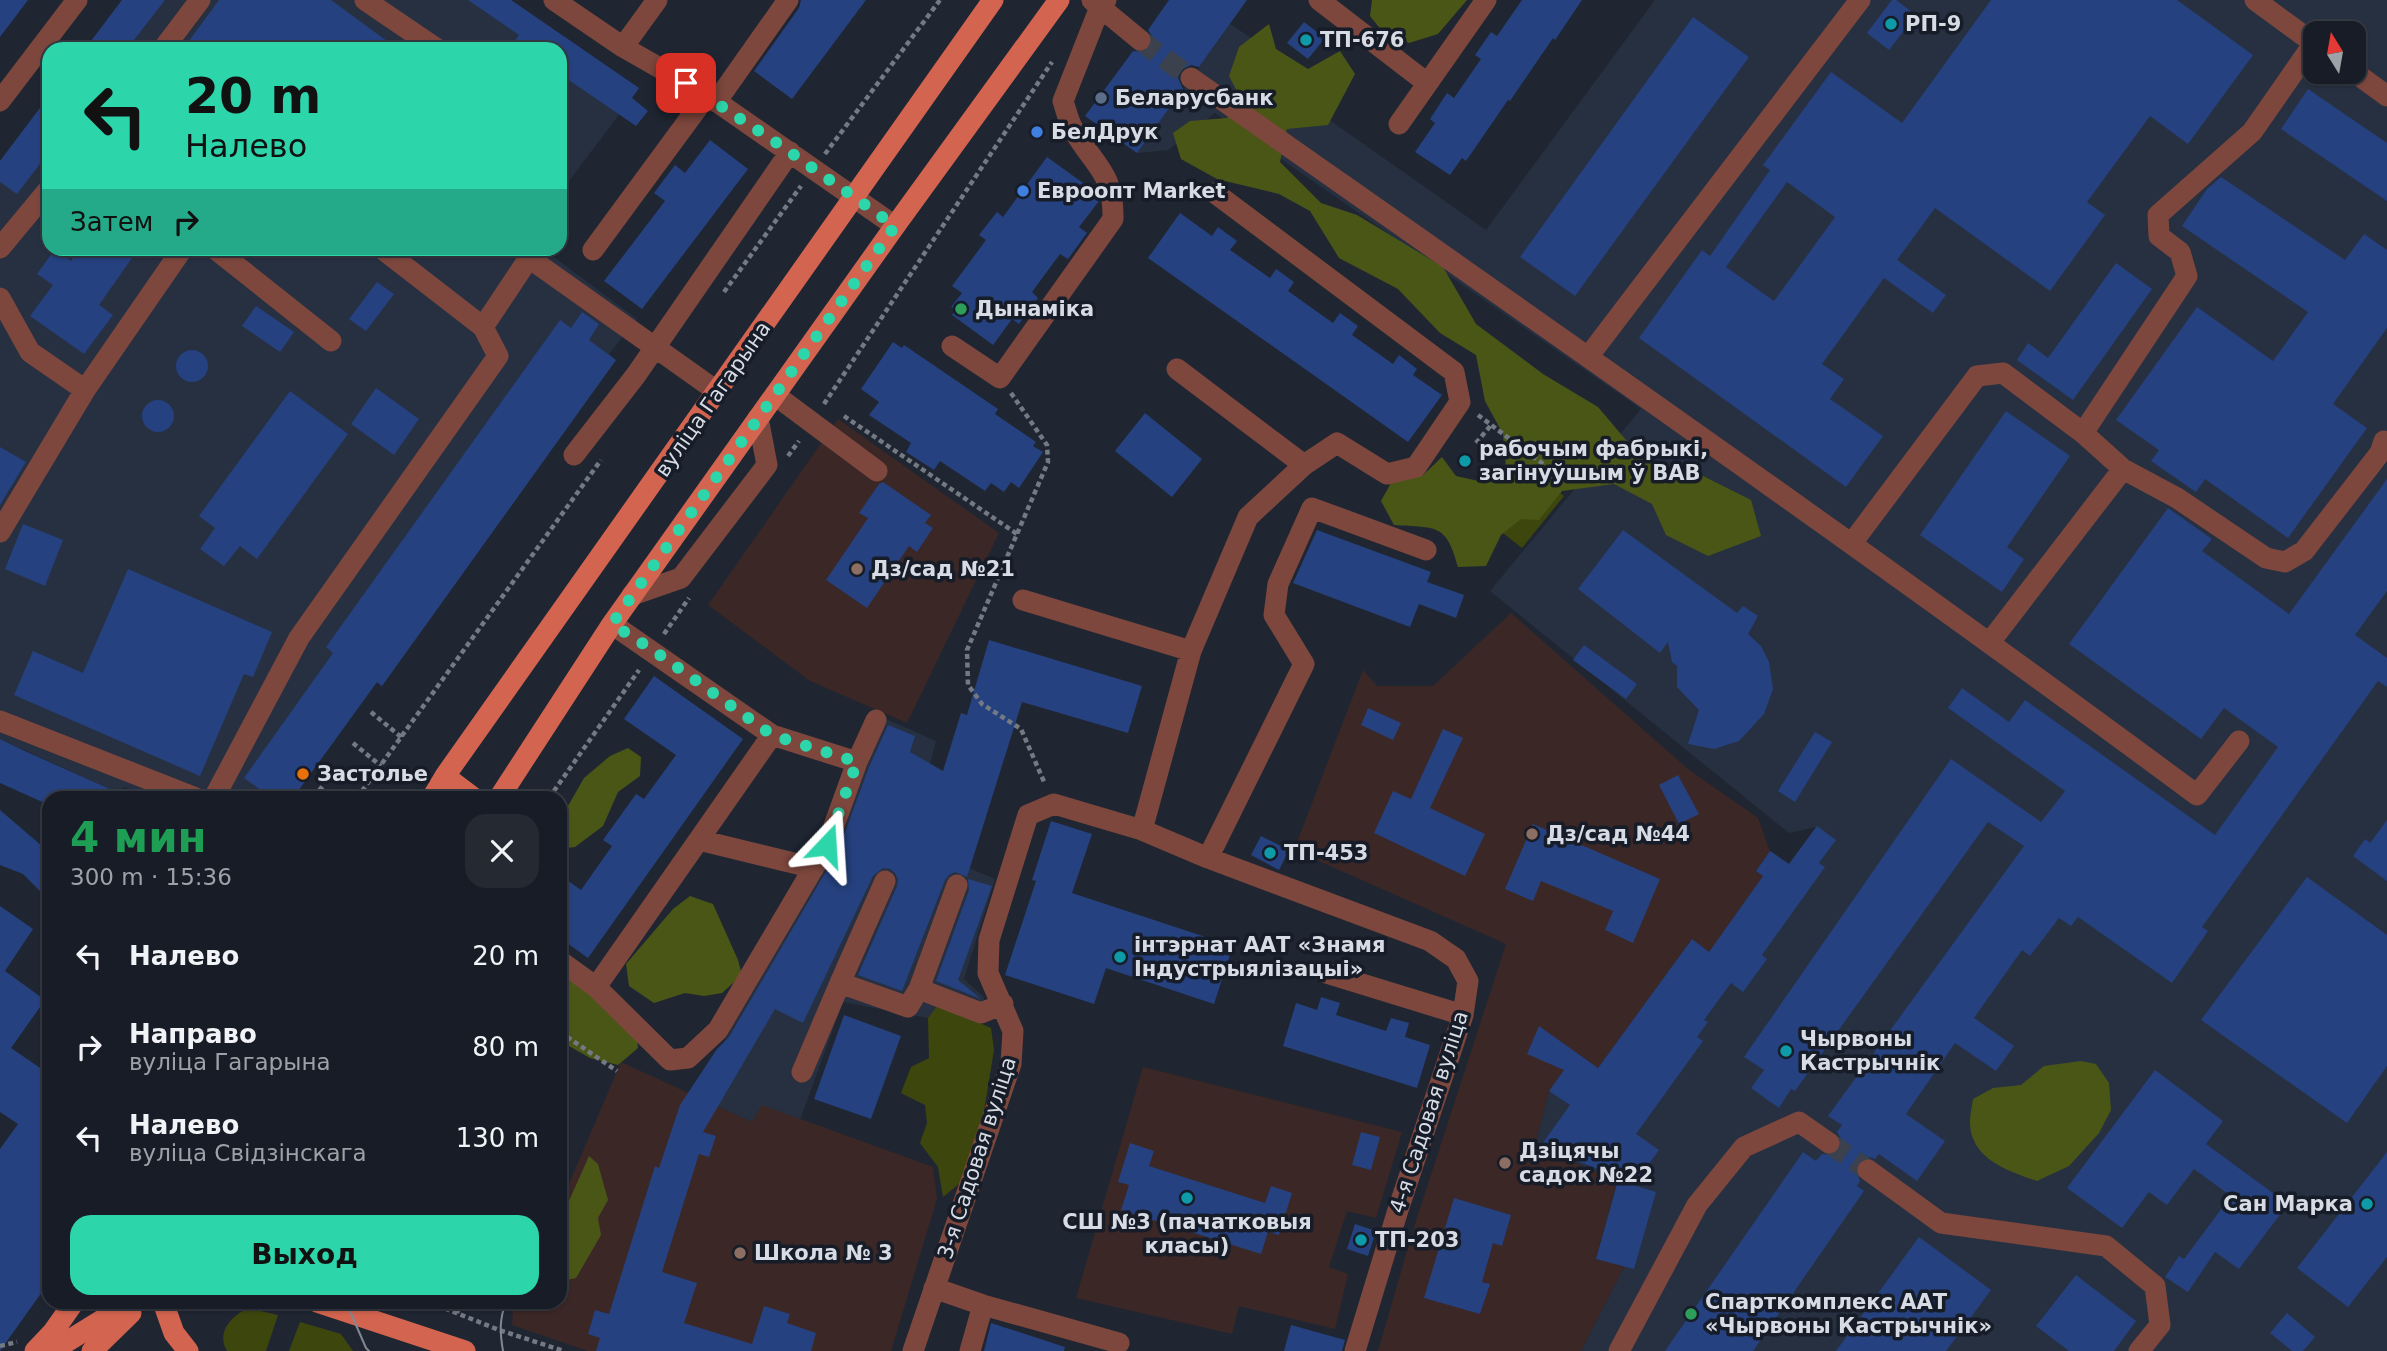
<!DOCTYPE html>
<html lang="ru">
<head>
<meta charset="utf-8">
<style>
	:root { --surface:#171c26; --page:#242932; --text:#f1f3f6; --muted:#9ea1a7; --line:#363a43; --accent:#2dd5ab }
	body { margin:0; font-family:"DejaVu Sans",sans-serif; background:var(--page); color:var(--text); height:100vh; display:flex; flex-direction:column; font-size:26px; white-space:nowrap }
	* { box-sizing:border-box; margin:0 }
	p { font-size:23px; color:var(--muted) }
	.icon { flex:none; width:38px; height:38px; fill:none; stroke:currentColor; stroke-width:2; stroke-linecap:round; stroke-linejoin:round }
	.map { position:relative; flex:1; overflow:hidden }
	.drawer { position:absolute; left:42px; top:791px; width:525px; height:518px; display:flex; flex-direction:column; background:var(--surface); border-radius:21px; box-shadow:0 2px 5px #0004,0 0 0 2px var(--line) }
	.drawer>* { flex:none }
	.guide { position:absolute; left:42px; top:42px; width:525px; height:214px; border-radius:21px; box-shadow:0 2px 5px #0004,0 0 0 2px var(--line); background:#2dd5ab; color:#111; overflow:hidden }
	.needle { width:46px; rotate:349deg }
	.tools { position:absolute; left:2303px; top:21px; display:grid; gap:14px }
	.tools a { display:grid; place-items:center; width:63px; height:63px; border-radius:14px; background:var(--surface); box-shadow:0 2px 5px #0004,0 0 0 2px var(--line); font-size:35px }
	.pin { position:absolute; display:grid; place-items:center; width:60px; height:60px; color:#fff; margin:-30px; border-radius:14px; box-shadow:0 4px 10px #0006 }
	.me { position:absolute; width:77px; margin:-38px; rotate:20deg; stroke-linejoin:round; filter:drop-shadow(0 0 5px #0008) }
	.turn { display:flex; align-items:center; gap:24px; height:147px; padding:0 28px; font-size:32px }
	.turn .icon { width:91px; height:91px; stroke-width:2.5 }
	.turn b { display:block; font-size:49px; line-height:60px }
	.then { display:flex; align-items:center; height:66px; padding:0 28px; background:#0003; gap:14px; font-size:26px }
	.round { display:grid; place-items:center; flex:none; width:74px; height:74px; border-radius:21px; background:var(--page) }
	.summary { display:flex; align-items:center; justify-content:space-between; height:119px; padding:0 28px }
	h1 { font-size:42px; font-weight:800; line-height:52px; color:#1e9e55 }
	.action { display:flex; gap:14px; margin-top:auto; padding:14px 28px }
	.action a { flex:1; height:80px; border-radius:21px; background:var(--accent); color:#111; font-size:28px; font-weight:800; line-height:80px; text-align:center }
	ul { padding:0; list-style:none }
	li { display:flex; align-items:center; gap:21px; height:91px; padding:0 28px }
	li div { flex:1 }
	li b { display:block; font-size:26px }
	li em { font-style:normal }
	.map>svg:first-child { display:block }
	.built { fill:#273041; fill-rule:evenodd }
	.education { fill:#3b2726 }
	.green { fill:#3d470d }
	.forest { fill:#4a5616 }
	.building { fill:#25417f; fill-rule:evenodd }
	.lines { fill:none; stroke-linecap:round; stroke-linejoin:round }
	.minor-tunnel { stroke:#3b414d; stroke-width:21; stroke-dasharray:21 10; stroke-linecap:butt }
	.path { stroke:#747a84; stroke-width:4.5; stroke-dasharray:5 3.5; stroke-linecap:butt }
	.minor { stroke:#7d473d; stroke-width:21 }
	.major { stroke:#d3644f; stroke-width:21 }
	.tram { stroke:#828892; stroke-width:2 }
	.route { stroke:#2dd5ab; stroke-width:12; stroke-dasharray:0 21.6 }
	.culture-dot { fill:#0f9aa8; stroke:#161c28; stroke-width:2.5 }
	.service-dot { fill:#5c6f8a; stroke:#161c28; stroke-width:2.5 }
	.shop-dot { fill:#3f7fe0; stroke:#161c28; stroke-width:2.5 }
	.leisure-dot { fill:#2e9e5b; stroke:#161c28; stroke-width:2.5 }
	.education-dot { fill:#8d6e63; stroke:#161c28; stroke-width:2.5 }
	.food-dot { fill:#e8710a; stroke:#161c28; stroke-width:2.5 }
	.labels { text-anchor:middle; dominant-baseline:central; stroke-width:7; stroke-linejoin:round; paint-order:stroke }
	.poi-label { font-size:21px; font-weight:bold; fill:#d7dce4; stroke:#161c28; text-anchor:start }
	.street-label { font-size:21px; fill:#d7dce4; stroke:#161c28 }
</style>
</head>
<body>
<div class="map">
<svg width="2387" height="1351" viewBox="0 0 2387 1351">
	<rect width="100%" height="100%" fill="#1f2632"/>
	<path class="built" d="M122 0H511L639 88 560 193V49H85Z
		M1655 0H2387V1351H1581L1624 1267 1596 1259 1617 1181 1535 1145 1549 1091 1577 1053 1598 1068 1692 939 1709 951 1763 876 1756 871 1770 851 1789 864 1816 827 1789 833 1490 591 1641 409 1215 113 1168 150 1137 153 1230 24 1321 84 1311 107 1486 230ZM2315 33H2354V72H2315Z
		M49 96V248L543 249 637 319 609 354 616 360 382 686 376 682 293 798H149L124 787 121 794 0 739V161Z
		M886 719 936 741 909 843 995 879 964 979 984 997 981 1024 938 1006 928 1018 843 1002 800 1120 762 1106 752 1122 693 1095 792 924Z"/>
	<path class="education" d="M838 419 999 533 907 723 810 681 708 605Z
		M1511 613 1688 769 1758 818 1770 851 1756 871 1763 876 1709 952 1692 939 1598 1068 1577 1053 1549 1091 1535 1145 1617 1181 1596 1258 1624 1267 1581 1351H1378L1414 1227 1506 944 1294 850 1363 670 1377 686H1433Z
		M621 1062 752 1122 762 1105 933 1167 937 1199 891 1351H588L512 1325 513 1308 517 1302H560V1205Z
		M1143 1067 1402 1132 1376 1218 1347 1211 1329 1267 1348 1274 1335 1329 1239 1306 1232 1334 1076 1298Z"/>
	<path class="green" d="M1530 470 1564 496 1522 548 1489 522Z
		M938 1005 991 1028 994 1050 984 1111 965 1179 943 1197 938 1167 920 1143 927 1123 925 1105 901 1093 911 1067 929 1058 928 1018Z
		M248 1308 278 1315 266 1351H227C216 1333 231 1316 248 1308Z
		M300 1322 341 1334 353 1351H289Z"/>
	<path class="forest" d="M1372 0H1467L1438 34 1409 43 1386 36 1370 16Z
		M1269 24 1276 49 1308 69 1340 51 1355 74 1328 125 1287 129 1280 162 1321 203 1357 215 1443 267 1476 324 1543 374 1598 407 1642 459 1691 470 1751 500 1761 536 1708 556 1666 535 1652 504 1614 484 1562 491 1539 520 1521 519 1501 535 1486 566 1458 567C1446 523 1437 528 1394 525L1381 501 1391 483 1423 475 1442 457 1456 476 1483 482 1506 468 1503 434 1485 401 1476 355 1440 333 1398 289 1339 258 1310 211 1279 194 1217 179 1181 159 1173 133 1190 121 1227 118 1240 97 1229 76 1239 47Z
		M628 748 641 757 640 776 618 792 603 826 575 847 560 849V820L584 778 610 756Z
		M690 896 713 904 738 960 742 975 722 993 704 996 685 993 654 1003 629 986 626 964 673 909Z
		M560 969 636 1031 638 1048 618 1065 590 1058 560 1041Z
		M2081 1061 2096 1064 2109 1083 2111 1110 2099 1133 2069 1166 2037 1181C2008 1171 1969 1158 1970 1121 1970 1114 1972 1106 1973 1099L1993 1088 2021 1085 2044 1066Z
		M589 1156 598 1164 608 1200 598 1218 601 1235 576 1278 562 1281 560 1280V1221Z"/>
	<path class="building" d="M0 0H28L0 37Z
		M122 0H165L127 49H85Z
		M219 0H331L398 49H183Z
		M468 0H511L639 88 632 98 648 111 636 126 560 74V49H509L519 35Z
		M801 0H866L792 99 754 71 799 8Z
		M1169 0H1247L1199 67 1191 65 1181 70 1178 78 1183 89 1137 153 1085 116 1133 51 1144 52 1150 48 1152 36 1148 30Z
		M1522 0H1582L1555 40 1553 38 1510 101 1508 100 1466 161 1462 158 1450 175 1415 152 1435 123 1430 119 1447 93 1454 98 1481 59 1475 55 1491 32 1497 36Z
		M1892 0H1896L1916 15 1889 50 1867 33Z
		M1991 0H2177L2253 55 2188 144 2150 116 2087 202 2105 215 2050 291 1935 208 1897 260 1946 295 1933 313 1884 278 1822 364 1844 379 1830 399 1883 436 1846 487 1639 338 1702 250 1710 256 1770 170 1763 165 1831 72 1902 123ZM1787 182 1835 217 1774 301 1726 267Z
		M1693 17 1749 57 1575 296 1520 257Z
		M1304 22 1325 38 1308 59 1287 43Z
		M2308 89 2387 143V201L2281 129Z
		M49 96V152L17 194 0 182V161Z
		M710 140 748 169 642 309 604 281 665 201 654 193 675 165 685 173Z
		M1047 157 1097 193 1099 201 1079 227 1087 233 1084 237 1068 259 1060 254 1032 292 1038 298 1019 324 1012 319 993 345 952 315 956 310 951 307 962 293 952 286 986 240 979 235 997 212 1003 217Z
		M2221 177 2345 260 2364 234 2387 250V328L2333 404 2367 428 2288 538 2205 479 2196 492 2151 461 2159 450 2116 420 2197 307 2273 361 2308 312 2182 226 2207 189Z
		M1180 213 1212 236 1218 227 1237 241 1230 250 1270 278 1276 269 1294 282 1288 291 1333 323 1340 313 1358 326 1352 335 1393 364 1399 355 1417 369 1413 375 1442 395 1408 442 1148 258Z
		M79 248H139L99 305 113 315 84 354 30 316 53 285 37 274 55 249 71 261Z
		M2116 263 2152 289 2073 400 2017 360 2028 343 2048 358Z
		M377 282 394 294 366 331 349 319Z
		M256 306 294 332 280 352 242 326Z
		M582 312 599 324 589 340 616 360 382 686 377 682 293 798H272L244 778 333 653 326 647 560 320 571 328Z
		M893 342 902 348 904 345 998 409 995 414 1036 442 1033 446 1043 452 1019 488 1011 482 1004 492 991 483 985 491 940 461 934 470 906 452 911 443 869 415 879 402 861 389Z
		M176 366a16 16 0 1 1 32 0a16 16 0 1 1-32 0Z
		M376 388 419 419 394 455 351 424Z
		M290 391 348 434 257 559 240 546 224 566 200 549 215 528 199 516Z
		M142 416a16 16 0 1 1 32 0a16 16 0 1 1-32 0Z
		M2006 411 2070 456 2007 547 2024 559 2002 592 1920 535Z
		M1145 413 1202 459 1172 497 1115 451Z
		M0 447 26 462 0 505Z
		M2387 479V591L2355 635 2387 658V687L2378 681 2202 927 2208 931 2172 983 2078 917 2071 926 2059 918 2030 956 2022 950 1974 1018 2014 1046 1996 1071 1955 1043 1906 1114 1945 1141 1917 1181 1879 1154 1875 1159 1869 1157 1862 1158 1857 1163 1855 1169 1860 1181 1857 1186 1864 1191 1753 1351H1665L1803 1152 1816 1161 1822 1154 1834 1155 1840 1150 1841 1138 1837 1132 1842 1125 1828 1116 2024 846 1988 822 1795 1091 1791 1089 1779 1108 1751 1088 1764 1070 1744 1057 1951 759 2041 822 2065 791 1948 708 1962 688 2009 722 2025 700 2215 835 2278 747 2224 708 2201 739 2069 644 2168 508 2212 539 2202 551 2289 614Z
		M883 482 931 515 925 523 933 528 917 552 909 546 867 608 826 580 868 518 859 513 879 484Z
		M23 524 63 540 45 586 5 569Z
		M1317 530 1431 572 1427 582 1464 595 1456 618 1419 604 1410 627 1293 583Z
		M1623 530 1737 613 1743 606 1758 616 1748 634 1761 646 1769 662 1773 689 1764 714 1739 741 1714 749 1688 744 1699 710 1677 687V666L1672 662 1668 642 1660 653 1578 589Z
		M128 569 272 632 253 677 244 674 200 776 14 695 33 651 83 673Z
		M989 640 1142 686 1128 733 1022 702 967 877 955 872 949 875 945 880 902 991 858 975 897 886 898 879 895 873 890 869 883 868 873 876 803 1023 775 1009 703 1132 716 1136 709 1157 699 1154 662 1272 697 1283 684 1323 752 1344 764 1306 790 1314 787 1323 816 1333 811 1351H596L600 1338 588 1334 595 1310 609 1314 655 1166 659 1168 680 1105 717 1049 729 1037 838 851 869 767 888 725 915 736 910 752 943 771 961 713 967 715Z
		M1584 645 1637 684 1626 699 1573 660Z
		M654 676 743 739 588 958 560 938V875L581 890 612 846 603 840 636 794 644 799 676 755 624 719Z
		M1368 708 1401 723 1393 740 1361 725Z
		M1443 729 1463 738 1430 808 1485 834 1465 876 1374 833 1393 791 1411 799Z
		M1815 732 1832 742 1795 802 1778 791Z
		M0 739 27 752 130 798H49V805L0 783Z
		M1678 775 1699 814 1679 824 1659 785Z
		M0 810 49 852V900L23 874 0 865Z
		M2387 820V881L2353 856 2365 839 2370 843Z
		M1051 821 1092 834 1072 893 1233 946 1214 1004 1106 968 1094 1004 1005 975 1036 881 1032 880Z
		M1533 824 1660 879 1633 943 1605 930 1613 911 1541 881 1533 901 1505 889Z
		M1817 826 1836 840 1819 863 1825 867 1762 955 1767 959 1743 992 1731 983 1704 1020 1708 1022 1697 1037 1703 1041 1636 1134 1659 1150 1633 1185 1656 1192 1634 1269 1596 1259 1619 1177 1540 1147 1570 1105 1549 1091 1564 1070 1527 1054 1539 1026 1598 1068 1692 939 1709 952 1763 876 1756 871 1770 851 1789 864Z
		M1261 836 1289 850 1279 870 1251 855Z
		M2307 877 2387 935V1066L2347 1123 2201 1020Z
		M968 879 992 886 958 980 981 999 936 981 969 890Z
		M0 906 33 929 5 971 45 1000 11 1048 49 1074V1282L0 1351V1149L18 1124 0 1112Z
		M1321 997 1340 1003 1336 1015 1386 1031 1391 1018 1409 1023 1405 1037 1430 1045 1417 1088 1283 1046 1296 1003 1317 1010Z
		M844 1015 901 1036 871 1119 814 1099Z
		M2155 1070 2223 1121 2206 1144 2288 1204 2239 1269 2215 1252 2188 1292 2165 1277 2179 1256 2184 1259 2231 1196 2194 1169 2167 1205 2149 1192 2122 1228 2067 1188Z
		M1361 1132 1380 1137 1371 1170 1352 1165Z
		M1130 1143 1154 1151 1149 1166 1265 1203 1271 1186 1292 1193 1279 1235 1268 1232 1261 1254 1121 1210 1129 1185 1118 1182Z
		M2387 1152V1257L2348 1307 2297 1268Z
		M1454 1198 1511 1215 1502 1246 1493 1243 1482 1282 1490 1284 1480 1314 1424 1298Z
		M1355 1224 1376 1231 1368 1256 1347 1249Z
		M1919 1237 1991 1290 1946 1351H1836Z
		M2076 1275 2136 1321 2114 1351H2069L2036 1326Z
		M2287 1313 2315 1337 2303 1351H2292L2270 1333Z
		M991 1323 1065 1347 1064 1351H984Z
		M1291 1325 1345 1340 1342 1351H1284Z"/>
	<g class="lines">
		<path class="minor-tunnel" d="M1140 40 1191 78
			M1829 1143 1868 1170"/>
		<path class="path" d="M825 154 940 0
			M724 292 801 186
			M1011 393 1047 445 1048 462 967 650 968 685 982 704 1021 729 1045 784
			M824 404 1052 62
			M1478 415 1555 473
			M844 416 1017 534
			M1476 443 1492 424
			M788 456 799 441
			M664 634 689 598
			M371 712 401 737
			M353 743 381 766
			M319 787 333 798
			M357 798 601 460
			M549 798 639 670
			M560 1032 617 1071
			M429 1302 499 1330 564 1351
			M457 1313 461 1302
			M0 1346 17 1342"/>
		<path class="minor" d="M365 0 437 49
			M554 0 623 47 707 95 895 226
			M1106 0 1100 7 1140 40
			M1319 0 1427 83
			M2255 0 2315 44
			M623 47 657 0
			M163 49 200 0
			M2354 72 2387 96
			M1191 78C1528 315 1866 550 2197 795L2239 741
			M0 101 77 0
			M716 102 788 0
			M1399 124 1486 0
			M1215 193 1454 372 1460 402 1416 467 1387 474 1337 443 1304 465
			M0 248 49 189
			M214 248 331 341
			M381 248 483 327 529 258 718 392
			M593 250 707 95
			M0 298 30 352 85 390
			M952 346 1000 378 1113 219C1114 170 1092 165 1072 127 1068 119 1066 110 1063 101L1100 7 1092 0
			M1588 357 1860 0
			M775 395 877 471
			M574 455 636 375 790 152
			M2123 469 2083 433 2187 276 2180 252 2159 236 2158 215 2252 132 2314 43
			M0 532 85 390 183 248
			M1852 543 1977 376 2003 373 2083 433
			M632 595 681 578 767 465 758 418
			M1023 600 1191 651
			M1990 642 2123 469 2177 498 2266 558 2285 562 2304 551 2380 453 2384 441 2387 443
			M0 721 196 798
			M857 762 876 720
			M214 798 299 638 498 356 483 327
			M1142 830 1208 858 1430 941 1456 959 1468 981 1463 1015 1398 1210 1355 1351
			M699 840 814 868
			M1208 858 1304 664 1274 615 1278 584 1312 508 1426 550
			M885 881 840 983 908 1007 919 989 981 1013 1003 1004
			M560 961 596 987 772 735 612 624
			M1323 972 1463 1015
			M596 987 670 1060 688 1058 718 1030 827 845 857 762 772 735
			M919 989 957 885
			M802 1072 840 983
			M1868 1170 1941 1223 2106 1246 2155 1286 2160 1325 2139 1351
			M934 1288 983 1305 970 1351
			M983 1305 1119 1343
			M913 1351 1011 1064 1013 1031 988 973 989 940 1028 815 1054 804 1142 830 1191 651 1248 517 1304 465 1177 369
			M1619 1351 1697 1205 1744 1147 1799 1122 1829 1143"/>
		<path class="major" d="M445 776 474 798
			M432 798 445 776 993 0
			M499 798 612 624 895 226 1059 0
			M163 1302 174 1333 188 1351
			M317 1302 465 1351
			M35 1351 53 1332 74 1302
			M52 1351 131 1302
			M92 1351 131 1313"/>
		<path class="tram" d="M346 1302 366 1348 369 1351
			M503 1351C500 1333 499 1320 506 1302"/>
	</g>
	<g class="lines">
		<path class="route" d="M686 83 780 145 895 226 612 624 653 650 772 735 857 762 827 845"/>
	</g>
	<g class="culture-dot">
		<circle cx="1891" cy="24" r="7"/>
		<circle cx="1306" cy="40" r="7"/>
		<circle cx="1465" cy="461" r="7"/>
		<circle cx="1270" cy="853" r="7"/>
		<circle cx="1120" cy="957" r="7"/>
		<circle cx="1786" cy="1051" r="7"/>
		<circle cx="1187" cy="1198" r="7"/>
		<circle cx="2367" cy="1204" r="7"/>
		<circle cx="1361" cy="1240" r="7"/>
	</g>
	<circle class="service-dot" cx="1101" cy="98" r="7"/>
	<g class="shop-dot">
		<circle cx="1037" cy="132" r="7"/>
		<circle cx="1023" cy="191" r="7"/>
	</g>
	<g class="leisure-dot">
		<circle cx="961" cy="309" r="7"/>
		<circle cx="1691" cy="1314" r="7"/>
	</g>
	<g class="education-dot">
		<circle cx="857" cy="569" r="7"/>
		<circle cx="1532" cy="834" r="7"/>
		<circle cx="1505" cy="1163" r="7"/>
		<circle cx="740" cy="1253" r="7"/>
	</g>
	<circle class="food-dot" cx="303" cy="774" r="7"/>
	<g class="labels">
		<g class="poi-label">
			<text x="1905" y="24">РП-9</text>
			<text x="1320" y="40">ТП-676</text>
			<text x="1115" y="98">Беларусбанк</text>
			<text x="1051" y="132">БелДрук</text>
			<text x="1037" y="191">Евроопт Market</text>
			<text x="975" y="309">Дынаміка</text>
			<text x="1479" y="449">рабочым фабрыкі,<tspan x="1479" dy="24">загінуўшым ў ВАВ</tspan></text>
			<text x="871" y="569">Дз/сад №21</text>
			<text x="317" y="774">Застолье</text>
			<text x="1546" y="834">Дз/сад №44</text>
			<text x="1284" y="853">ТП-453</text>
			<text x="1134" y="945">інтэрнат ААТ «Знамя<tspan x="1134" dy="24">Індустрыялізацыі»</tspan></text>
			<text x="1800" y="1039">Чырвоны<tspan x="1800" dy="24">Кастрычнік</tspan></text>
			<text x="1519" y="1151">Дзіцячы<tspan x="1519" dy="24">садок №22</tspan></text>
			<text x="2353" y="1204" text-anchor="end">Сан Марка</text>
			<text x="1187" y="1222" text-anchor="middle">СШ №3 (пачатковыя<tspan x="1187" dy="24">класы)</tspan></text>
			<text x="1375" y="1240">ТП-203</text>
			<text x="754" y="1253">Школа № 3</text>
			<text x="1705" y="1302">Спарткомплекс ААТ<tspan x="1705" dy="24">«Чырвоны Кастрычнік»</tspan></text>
		</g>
		<g class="street-label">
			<text transform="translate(713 399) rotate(-55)">вуліца Гагарына</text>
			<text transform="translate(1429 1112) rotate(-72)">4-я Садовая вуліца</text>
			<text transform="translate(977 1158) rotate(-72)">3-я Садовая вуліца</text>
		</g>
	</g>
</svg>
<div class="tools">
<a><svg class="needle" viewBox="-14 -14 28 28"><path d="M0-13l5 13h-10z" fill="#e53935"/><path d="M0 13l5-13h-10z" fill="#9ea1a7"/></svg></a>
</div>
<div class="pin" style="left:686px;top:83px;background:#d93025"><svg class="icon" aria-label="arrive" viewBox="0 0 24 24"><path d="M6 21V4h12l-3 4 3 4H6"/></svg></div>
<svg class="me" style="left:827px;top:845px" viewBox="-20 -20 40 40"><path d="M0-17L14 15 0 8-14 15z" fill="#2dd5ab" stroke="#fff" stroke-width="4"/></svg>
<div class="guide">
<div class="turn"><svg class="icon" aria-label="left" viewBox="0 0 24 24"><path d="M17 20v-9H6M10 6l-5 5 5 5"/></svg><div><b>20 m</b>Налево</div></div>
<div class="then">Затем<svg class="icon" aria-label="right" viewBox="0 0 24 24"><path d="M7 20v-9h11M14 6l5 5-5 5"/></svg></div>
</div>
<section class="drawer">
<div class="summary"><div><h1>4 мин</h1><p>300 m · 15:36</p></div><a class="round"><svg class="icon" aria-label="close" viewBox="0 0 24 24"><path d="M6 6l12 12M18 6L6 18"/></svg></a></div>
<ul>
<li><svg class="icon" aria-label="left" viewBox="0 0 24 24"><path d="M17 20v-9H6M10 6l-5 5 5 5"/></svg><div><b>Налево</b></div><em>20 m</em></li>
<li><svg class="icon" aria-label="right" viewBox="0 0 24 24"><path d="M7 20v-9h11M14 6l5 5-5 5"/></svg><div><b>Направо</b><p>вуліца Гагарына</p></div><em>80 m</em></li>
<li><svg class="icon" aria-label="left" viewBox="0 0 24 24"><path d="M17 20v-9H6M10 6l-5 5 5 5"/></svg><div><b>Налево</b><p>вуліца Свідзінскага</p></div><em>130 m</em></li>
</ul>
<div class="action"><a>Выход</a></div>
</section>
</div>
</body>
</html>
